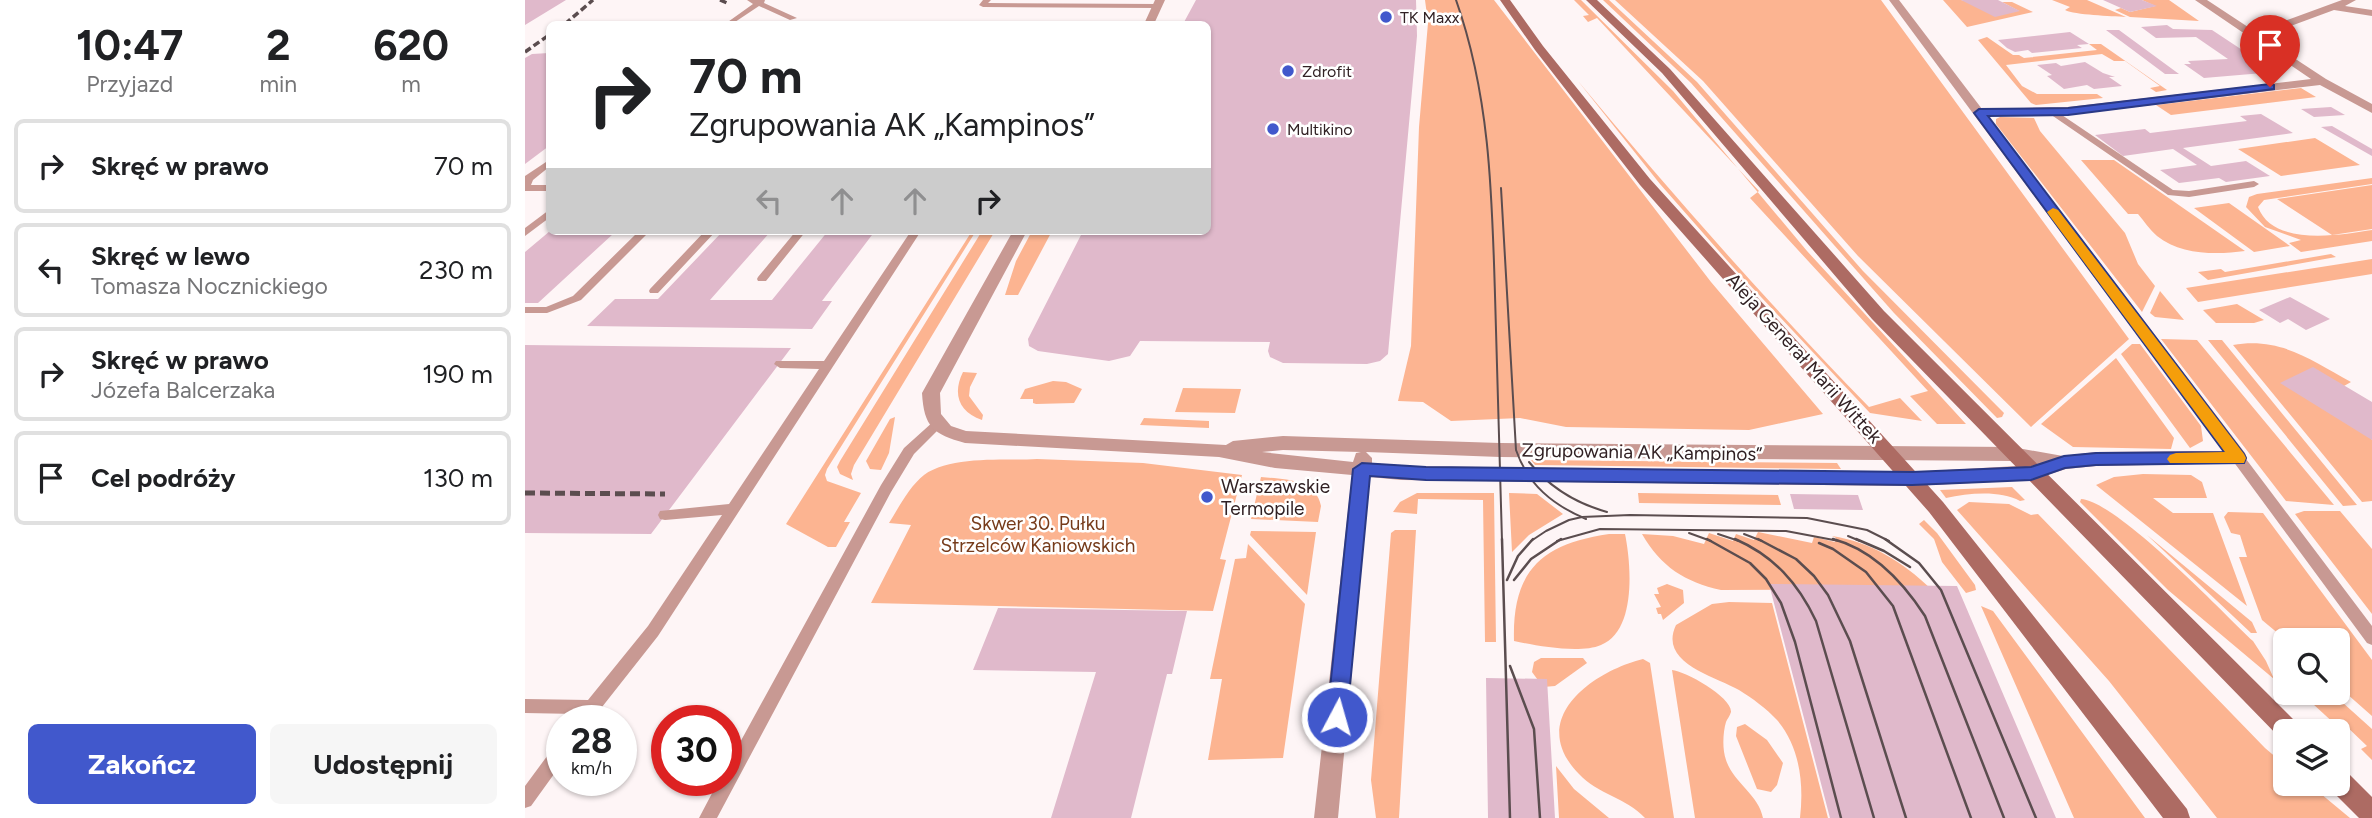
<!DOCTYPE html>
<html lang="pl">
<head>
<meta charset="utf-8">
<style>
	:root { --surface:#fff; --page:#f6f6f6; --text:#202124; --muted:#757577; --line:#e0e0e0; --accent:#4158cc }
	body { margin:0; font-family:Figtree,sans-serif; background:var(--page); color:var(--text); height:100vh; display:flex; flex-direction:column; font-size:26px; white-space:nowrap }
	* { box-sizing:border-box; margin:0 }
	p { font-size:23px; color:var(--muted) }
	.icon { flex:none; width:38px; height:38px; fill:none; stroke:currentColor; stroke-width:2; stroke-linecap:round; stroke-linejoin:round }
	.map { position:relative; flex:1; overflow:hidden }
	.side { display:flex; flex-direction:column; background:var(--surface); width:525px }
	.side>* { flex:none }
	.hud { position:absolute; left:21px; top:21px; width:665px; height:214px; border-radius:10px; box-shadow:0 2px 5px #0004; background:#fff; color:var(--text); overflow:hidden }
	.fabs { position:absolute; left:1748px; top:628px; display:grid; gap:14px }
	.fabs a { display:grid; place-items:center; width:77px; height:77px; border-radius:10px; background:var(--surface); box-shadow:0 2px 5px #0004; font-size:35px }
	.speed { position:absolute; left:21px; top:705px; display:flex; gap:14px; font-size:35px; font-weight:700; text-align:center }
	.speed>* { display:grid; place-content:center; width:91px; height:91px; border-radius:50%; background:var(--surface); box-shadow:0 2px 5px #0004; line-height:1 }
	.speed small { font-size:18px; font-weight:400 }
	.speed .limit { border:10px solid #d22; background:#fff; color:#111 }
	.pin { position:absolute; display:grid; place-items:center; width:60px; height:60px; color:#fff; margin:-72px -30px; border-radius:50% 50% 50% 0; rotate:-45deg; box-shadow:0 0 7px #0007 }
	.pin .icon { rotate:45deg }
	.me { position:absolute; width:77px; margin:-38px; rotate:6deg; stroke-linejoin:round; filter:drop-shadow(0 0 5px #0008) }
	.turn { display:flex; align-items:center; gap:24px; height:147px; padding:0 28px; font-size:32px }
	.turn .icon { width:91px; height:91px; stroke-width:2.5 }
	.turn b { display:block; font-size:49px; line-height:60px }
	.lanes { display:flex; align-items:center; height:66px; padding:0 28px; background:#0003; justify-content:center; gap:35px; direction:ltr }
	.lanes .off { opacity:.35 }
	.eta { display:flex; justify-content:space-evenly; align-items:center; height:119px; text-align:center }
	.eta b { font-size:42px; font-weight:700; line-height:49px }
	.primary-button { display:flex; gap:14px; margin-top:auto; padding:14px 28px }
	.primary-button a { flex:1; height:80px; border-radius:10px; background:var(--accent); color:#fff; font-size:28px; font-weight:700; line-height:80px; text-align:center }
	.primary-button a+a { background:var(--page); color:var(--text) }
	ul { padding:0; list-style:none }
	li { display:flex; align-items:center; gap:21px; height:94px; margin:0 14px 10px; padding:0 14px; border:4px solid var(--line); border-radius:10px }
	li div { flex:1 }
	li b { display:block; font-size:26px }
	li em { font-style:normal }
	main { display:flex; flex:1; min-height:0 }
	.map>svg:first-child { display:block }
	.green { fill:#fcb491 }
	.building { fill:#e0b9cb }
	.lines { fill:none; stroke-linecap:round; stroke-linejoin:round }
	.service { fill:#c89993; fill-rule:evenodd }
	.minor { fill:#c89993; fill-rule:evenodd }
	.secondary { fill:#ad6b63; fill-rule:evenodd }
	.tram-far1 { stroke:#5b4d4f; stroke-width:2 }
	.tram { stroke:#5b4d4f; stroke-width:2.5 }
	.rail-far1 { stroke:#5b4d4f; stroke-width:3.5; stroke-dasharray:7 3.5; stroke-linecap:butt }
	.rail { stroke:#5b4d4f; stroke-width:5; stroke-dasharray:10 5; stroke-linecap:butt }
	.route { fill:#4158cc; stroke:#2a3985; stroke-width:2 }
	.slow { fill:#f59e0b }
	.poi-dot { fill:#4158cc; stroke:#fff; stroke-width:2.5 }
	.labels { text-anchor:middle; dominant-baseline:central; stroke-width:5; stroke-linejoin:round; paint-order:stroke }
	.far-poi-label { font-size:16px; fill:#312124; stroke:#fff; text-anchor:start }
	.street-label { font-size:19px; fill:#312124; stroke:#fff }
	.poi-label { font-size:19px; fill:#312124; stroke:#fff; text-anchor:start }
	.park-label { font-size:19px; fill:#763b1a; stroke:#fff }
</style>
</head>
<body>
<main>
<section class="side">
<div class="eta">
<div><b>10:47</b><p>Przyjazd</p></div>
<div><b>2</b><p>min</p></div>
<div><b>620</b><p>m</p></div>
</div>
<ul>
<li><svg class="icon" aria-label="right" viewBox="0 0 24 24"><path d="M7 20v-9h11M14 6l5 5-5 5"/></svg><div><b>Skręć w prawo</b></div><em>70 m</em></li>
<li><svg class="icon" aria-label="left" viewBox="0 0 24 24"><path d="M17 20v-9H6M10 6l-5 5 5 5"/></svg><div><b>Skręć w lewo</b><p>Tomasza Nocznickiego</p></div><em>230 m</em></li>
<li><svg class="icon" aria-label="right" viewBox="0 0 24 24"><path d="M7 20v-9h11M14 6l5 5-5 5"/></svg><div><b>Skręć w prawo</b><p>Józefa Balcerzaka</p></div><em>190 m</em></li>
<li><svg class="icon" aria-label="arrive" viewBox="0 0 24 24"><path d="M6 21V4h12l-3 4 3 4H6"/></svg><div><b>Cel podróży</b></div><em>130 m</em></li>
</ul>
<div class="primary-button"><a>Zakończ</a><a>Udostępnij</a></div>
</section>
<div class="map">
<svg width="1847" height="818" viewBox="0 0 1847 818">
	<rect width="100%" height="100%" fill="#fef5f6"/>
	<path class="green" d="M900 0H969L1186 282 1298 414 1224 430 1041 427 995 418 926 421 898 402 873 401 886 346 894 127 903 23Z
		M1049 0H1056L1148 91 1282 251 1441 424H1412L1385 396 1403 391 1225 198 1234 191 1072 18 1063 22 1058 16 1064 15Z
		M1078 0H1084L1172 82 1338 271 1479 413 1477 417 1472 418 1369 313 1166 83Z
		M1090 0H1356L1604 339 1506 427 1333 256 1178 81Z
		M1418 0H1436L1494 11 1477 2H1487L1508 12 1442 27Z
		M1527 0H1562L1601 17C1586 16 1550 15 1540 10L1545 7Z
		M1617 0H1644L1674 21 1605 17 1590 10 1596 8 1605 12 1630 6Z
		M1462 37 1488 55H1494L1499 58 1572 50 1564 44H1576L1642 90 1631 92 1625 88 1635 86 1600 61H1589L1577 54 1481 65 1497 86 1512 94H1572L1578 98 1511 105 1506 103 1453 40Z
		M1053 81C1146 193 1242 302 1344 407L1375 398 1397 421 1345 413 1207 266 1135 184Z
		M1776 88 1791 97 1646 115 1631 105Z
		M1475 117 1509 118 1515 131 1600 233 1613 264 1630 286 1617 312 1471 124V119Z
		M1790 138 1835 165 1756 176 1713 149Z
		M1556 160H1589L1720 251C1691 255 1656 255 1632 236 1625 230 1619 221 1613 214H1603Z
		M1847 178V184L1739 200 1733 207C1748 247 1815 235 1847 230V241L1776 252 1764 243 1776 240 1740 227 1721 207 1724 197 1732 194Z
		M1847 185V229L1807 235 1752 199Z
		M1704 203 1765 246 1729 252 1669 208Z
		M447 231H451L302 469 300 475 302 481 336 493 319 522H325L311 547H303L261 524Z
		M457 231H470L329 465 326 474 328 480 315 474 312 467 315 461Z
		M507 231H527L493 295H480L491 261Z
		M1806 254 1811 257 1683 280 1673 272 1696 269 1700 272Z
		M1847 259V274L1673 302 1661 288Z
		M1635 291 1659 320 1630 317 1625 313Z
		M1712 304 1739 320 1729 323H1691L1678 310Z
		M1636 339 1672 340 1809 505 1761 501Z
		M1683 340H1697L1832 505 1818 506Z
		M1607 344H1615L1676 426 1678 441 1665 448 1596 354Z
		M1708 345C1756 337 1786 360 1826 382L1819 386 1847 440V501L1837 502Z
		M1591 358 1649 438 1646 449 1548 447 1516 424Z
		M438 372 452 373 445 387 444 396 458 415 457 420C434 412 427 394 438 372Z
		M528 381 541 382 557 389 549 403 511 404 508 403V399H495L500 389Z
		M658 388 716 389 710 413 650 412Z
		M370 417 364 453 356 470 345 469 341 461 365 419Z
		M619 418 684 421V428L615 425Z
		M512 459 618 463 717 475 695 559 701 560 688 611 346 603 386 525 364 523C374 507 384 487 399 475 426 455 480 461 512 459Z
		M1006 460 1312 463 1316 469 1010 465Z
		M1618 474 1666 475 1677 482 1682 498H1628L1648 513H1688L1722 606 1571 485 1589 477Z
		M736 477C759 479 791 479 796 506L793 522 726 519Z
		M1487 487 1500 500 1495 501C1475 490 1444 493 1421 498L1415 490Z
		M892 493H969L971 642H960L958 500 893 499 892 514 868 512 875 502Z
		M984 493 1012 494 1038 514 1004 535 987 552Z
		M1113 493 1253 495 1256 505 1114 503Z
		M1556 499C1592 501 1698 613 1728 641L1741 661 1749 679 1643 590 1555 502Z
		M1444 502 1484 504 1506 515 1513 514 1740 748 1760 765V784H1784L1825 818H1692L1584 681 1432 510Z
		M1779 511H1815L1847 549V614L1770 514Z
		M1703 512 1738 513 1847 660V716L1813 686V640H1761L1737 620 1714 557H1722L1715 535 1706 533 1699 517Z
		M1399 520 1412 533 1450 585 1451 590 1441 593 1417 562 1409 539 1394 524Z
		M870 530H891L874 818H851L846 780 866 533Z
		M726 531 791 532 782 595 725 535Z
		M1233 532 1287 543 1289 537 1310 542 1311 538 1307 536C1346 542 1378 562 1406 589L1196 590C1160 582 1136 567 1117 534L1148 536 1179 544 1184 533 1208 541 1211 534 1229 540Z
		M1084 534H1100C1106 563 1112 631 1076 645 1055 654 1012 646 989 641 987 571 1016 544 1084 534Z
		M1622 535 1727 622 1732 633H1726Z
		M723 544 780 604 758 758 683 760 697 679H685L710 559 721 558Z
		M1142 584 1158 590 1159 603 1138 620 1136 614H1133L1131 608 1136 607 1129 594H1134L1132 588Z
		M1204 602 1247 603 1303 818H1275C1279 784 1275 747 1252 720 1242 709 1227 698 1214 690 1189 676 1133 663 1151 625L1187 604Z
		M1456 606 1468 611 1620 818H1549Z
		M1016 658H1058L1062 663 1030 686 1018 687 1007 672 1009 662Z
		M1118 659 1125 663 1149 818H1120C1102 798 1072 794 1054 774 1001 720 1066 672 1118 659Z
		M1147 670C1160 671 1207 697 1206 712 1205 716 1202 719 1201 722 1198 732 1197 749 1201 760 1208 782 1234 795 1238 818H1170Z
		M1776 693H1807L1847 729V760L1836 749 1842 746 1819 724 1812 726Z
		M1220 724 1242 740 1258 763 1252 785 1246 792 1232 789 1211 736 1212 727Z
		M1031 766 1049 789 1084 818H1034Z"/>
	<path class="building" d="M0 0H41L0 25Z
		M671 0H891L892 36 863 354 855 361 842 364 758 363 745 357 743 351 745 342 615 341 605 356 584 361 513 351 504 346 503 339 556 235 563 231H682V24H658Z
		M1436 0H1473L1495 11 1470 17Z
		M1578 0H1617L1632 6 1605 12Z
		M1642 25 1648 29 1687 30 1746 69 1734 70 1738 73 1679 78 1659 64H1666L1663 61 1703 59 1671 37 1631 38 1616 27Z
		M1581 30H1594L1654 74H1640Z
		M1545 32 1564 44 1552 45 1557 48 1507 53 1503 50 1490 52 1482 48 1473 40Z
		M24 53V146L0 164V58L7 54Z
		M1560 62 1578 73 1590 77H1584L1597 86 1569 89 1562 85 1539 89 1522 76 1527 75 1512 65 1531 63 1536 66Z
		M1806 107 1820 115 1789 117 1776 109Z
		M1736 114 1768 133 1658 148 1686 166 1721 161 1745 176 1701 182 1694 178 1654 183 1635 170 1672 165 1648 149 1598 156 1570 135 1620 129 1625 133 1722 121 1715 116Z
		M1807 126 1847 149V156L1796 127Z
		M25 231 88 234 13 303H0V252Z
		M198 231H246L185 300H247L303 231H350L297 301H307L287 329 62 326 90 299H133Z
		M1765 297 1805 319 1781 330 1763 319 1755 323 1734 310Z
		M0 345 266 348 126 534 0 533Z
		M1788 367 1847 402V440L1755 383Z
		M1265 494 1333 495 1338 510 1269 509Z
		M1244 584 1432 586 1531 818H1305Z
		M473 608 662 611 647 674H642L606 818H526L571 672 448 670Z
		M961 678 1022 679 1030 818H963Z"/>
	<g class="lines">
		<path class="service" d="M222 0H240L239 3 272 18 265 20 234 6 207 24H200L228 4Z
			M458 0H466L463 3 632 4 636 6 632 8 458 7 454 5Z
			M1528 109 1648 190 1664 191 1729 181 1734 184 1729 187 1664 197 1643 195 1525 114 1524 112Z
			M24 160V167L8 180 6 185H24V191H0V176Z
			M24 210V218L0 236V228Z
			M114 231H125L56 300 22 313H0V307H21L48 296Z
			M180 231H191L133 293H125L124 291 125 289Z
			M271 231H281L241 281H233L232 279 233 277Z
			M386 231H396L133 636 66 721H49L52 714 0 713V699L63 700 123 626 197 515 140 520 135 519 133 515 135 511 204 504 294 369 255 368 249 364 251 361H299Z
			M413 420 419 424 389 454 366 492 192 818H174L194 780H201V768L356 485 379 448 409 421Z
			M1713 453 1718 455 1847 626V645L1842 643 1708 461 1707 458 1708 455Z
			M37 741V763L6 806 0 808V786L31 744Z"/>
		<path class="minor" d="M630 0H640L629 24H619Z
			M1364 0H1374L1457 109 1543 107 1786 79 1670 0H1682L1723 27 1757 22 1817 0H1831L1820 6 1847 10V16L1809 10 1763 27 1731 33 1801 79 1847 104V113L1795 85 1543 115 1463 116 1720 453 1722 458 1720 463 1571 466 1541 469 1506 480 1387 486 876 480 845 477 813 818H789L827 475 750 468 694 457 440 443C408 434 399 427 397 393L488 231H502L415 393 416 414 426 426 441 431 701 445 708 441 758 436 975 443 1487 447 1538 456 1571 452 1698 451ZM758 450 836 452 831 453 828 462 737 452ZM841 452 975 457 1487 461 1511 465 1387 472 876 466 847 463V458Z"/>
		<path class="secondary" d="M975 0H985L1018 46 1125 179 1418 502 1662 809 1665 818H1638L1404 512 1115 185 1010 50Z
			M1061 0H1072L1145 69 1359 311 1773 724 1776 732H1760V741L1757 740 1347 319 1137 73Z
			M1813 768 1822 772 1847 797V818H1834L1804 788 1803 784H1813Z"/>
		<path class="tram-far1" d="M931 0C965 96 967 194 970 295 973 377 975 459 977 541
			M976 188 991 450C1003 485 1028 505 1061 519
			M1004 462C1025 488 1050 503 1082 512
			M1164 533 1186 541
			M1193 534 1214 541
			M1219 534 1237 541
			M1323 536 1335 541
			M1006 541 1021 531 1044 520 1057 517 1105 515 1282 518 1342 530 1364 541
			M1032 541 1075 529 1261 531 1314 541"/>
		<path class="tram" d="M977 539 985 818
			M1182 539 1225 563 1241 579 1256 603 1270 642 1316 818
			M1210 539C1249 556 1273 583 1291 621L1349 818
			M1233 539 1271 559 1289 576 1303 595 1325 641 1381 818
			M1308 539C1349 550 1378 582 1400 616L1479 818
			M1331 539 1359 551 1385 567
			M1360 539 1394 563 1416 590 1511 818
			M1294 543 1308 549 1341 572 1368 606 1446 818
			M982 580 993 556 1008 539
			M989 580 1006 559 1036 539
			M985 666 1009 729 1015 818"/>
		<path class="rail-far1" d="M195 0 202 3
			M40 24 68 0
			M0 52 24 35"/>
		<path class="rail" d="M0 493 140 494"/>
	</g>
	<path class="route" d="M1745 84 1749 85V89L1543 115 1463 116 1719 454 1721 458 1719 463 1571 465 1540 468 1506 480 1387 485 901 480 845 476 822 717 819 723 812 726 805 723 802 717 828 469 837 463 901 467 1387 472 1506 467 1539 456 1571 453 1699 452 1449 113 1454 109 1543 108Z"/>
	<path class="slow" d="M1528 208 1533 210 1719 454 1721 458 1719 463H1645L1642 459 1645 455 1651 453 1700 452 1524 215 1522 212Z"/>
	<g class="poi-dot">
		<circle cx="861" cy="17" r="7"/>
		<circle cx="763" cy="71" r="7"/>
		<circle cx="748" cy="129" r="7"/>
		<circle cx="682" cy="497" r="7"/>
	</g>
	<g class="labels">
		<g class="far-poi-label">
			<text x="875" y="17">TK Maxx</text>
			<text x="777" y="71">Zdrofit</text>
			<text x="762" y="129">Multikino</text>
		</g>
		<g class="street-label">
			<text transform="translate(1279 358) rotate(48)">Aleja Generał Marii Wittek</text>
			<text transform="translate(1117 452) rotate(1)">Zgrupowania AK „Kampinos”</text>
		</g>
		<g class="poi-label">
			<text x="696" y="486">Warszawskie<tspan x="696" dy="22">Termopile</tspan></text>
		</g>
		<g class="park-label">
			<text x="513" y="523">Skwer 30. Pułku<tspan x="513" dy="22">Strzelców Kaniowskich</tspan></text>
		</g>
	</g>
</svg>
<div class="fabs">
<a><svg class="icon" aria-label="search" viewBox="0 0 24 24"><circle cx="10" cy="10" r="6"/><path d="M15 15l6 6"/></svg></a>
<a><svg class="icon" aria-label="layers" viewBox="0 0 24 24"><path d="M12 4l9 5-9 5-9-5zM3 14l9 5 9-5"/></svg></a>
</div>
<div class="speed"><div>28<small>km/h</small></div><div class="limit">30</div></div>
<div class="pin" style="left:1745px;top:87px;background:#d93025"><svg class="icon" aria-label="arrive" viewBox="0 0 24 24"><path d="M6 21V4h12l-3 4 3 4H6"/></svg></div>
<svg class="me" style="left:812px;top:717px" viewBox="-20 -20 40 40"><circle r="17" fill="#4158cc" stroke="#fff" stroke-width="3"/><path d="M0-11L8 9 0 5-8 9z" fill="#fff"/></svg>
<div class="hud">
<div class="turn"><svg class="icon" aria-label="right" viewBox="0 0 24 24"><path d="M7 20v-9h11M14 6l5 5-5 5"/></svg><div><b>70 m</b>Zgrupowania AK „Kampinos”</div></div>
<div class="lanes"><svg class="icon off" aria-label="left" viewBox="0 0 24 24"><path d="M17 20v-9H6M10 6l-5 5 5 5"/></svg><svg class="icon off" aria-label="ahead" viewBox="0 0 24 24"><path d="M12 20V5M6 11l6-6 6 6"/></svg><svg class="icon off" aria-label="ahead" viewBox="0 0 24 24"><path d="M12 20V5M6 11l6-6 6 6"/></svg><svg class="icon" aria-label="right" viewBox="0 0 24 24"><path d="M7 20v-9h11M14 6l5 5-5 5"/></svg></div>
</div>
</div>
</main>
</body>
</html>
